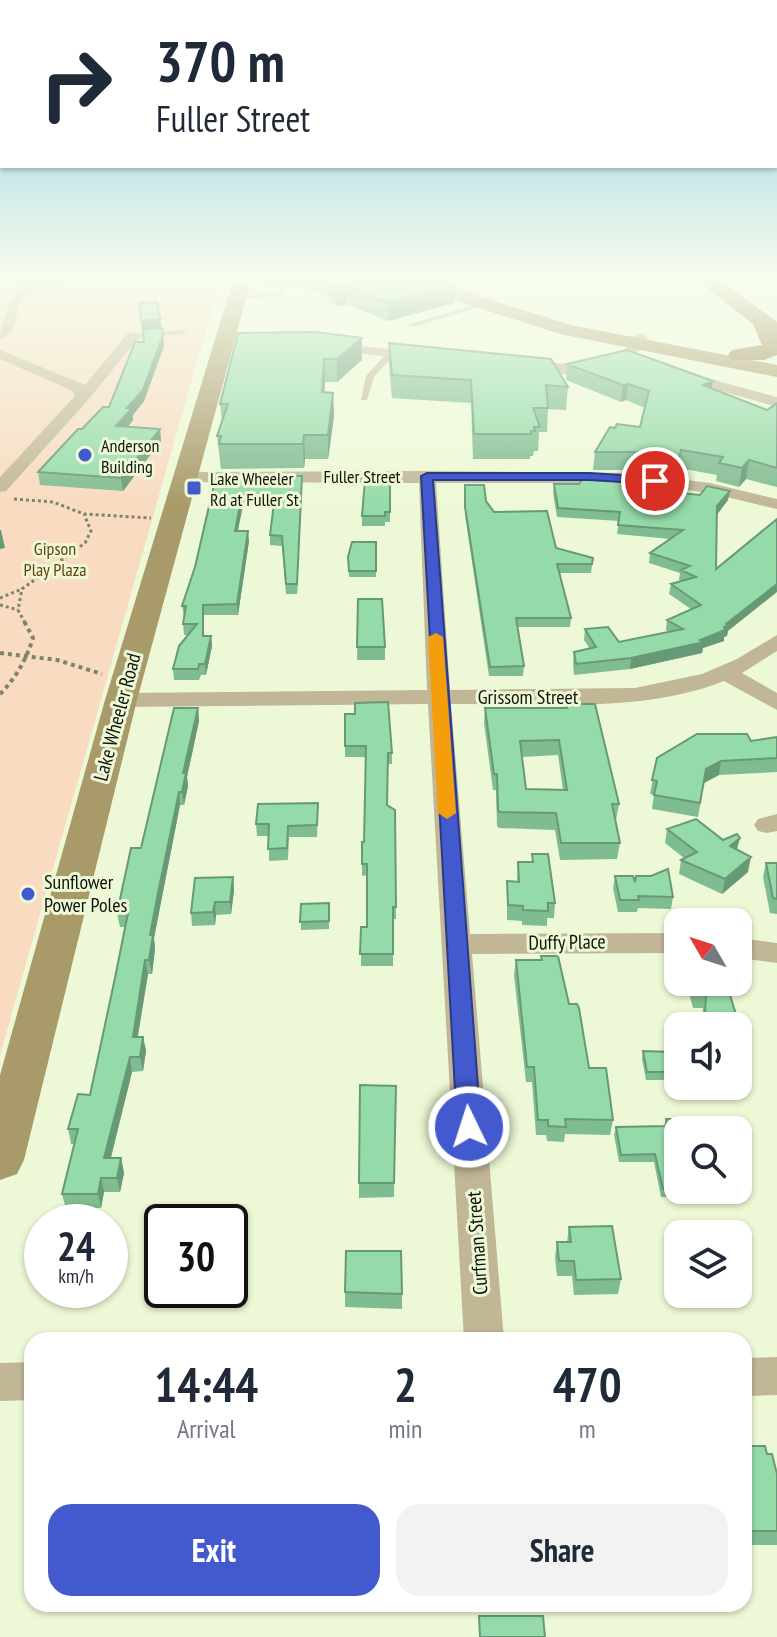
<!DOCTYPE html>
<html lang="en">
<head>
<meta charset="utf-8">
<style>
	:root { --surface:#fff; --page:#f2f2f3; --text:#1f2937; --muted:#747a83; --accent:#425acd }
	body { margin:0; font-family:"PT Sans Narrow",sans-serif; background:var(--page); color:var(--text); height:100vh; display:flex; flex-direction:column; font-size:30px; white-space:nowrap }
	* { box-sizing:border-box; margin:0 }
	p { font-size:26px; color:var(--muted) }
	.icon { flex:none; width:44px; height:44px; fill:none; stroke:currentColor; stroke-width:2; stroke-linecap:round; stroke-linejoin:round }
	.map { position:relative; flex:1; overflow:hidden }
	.panel { position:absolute; left:24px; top:1332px; width:728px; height:280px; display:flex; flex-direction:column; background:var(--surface); border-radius:24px; box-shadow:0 2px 6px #0004 }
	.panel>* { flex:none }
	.hud { position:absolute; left:0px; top:0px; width:778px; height:168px; box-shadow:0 2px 6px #0004; background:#fff; color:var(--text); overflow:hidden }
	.needle { width:52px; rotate:309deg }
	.fabs { position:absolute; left:664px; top:908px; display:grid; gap:16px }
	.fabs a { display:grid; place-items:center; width:88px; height:88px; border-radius:16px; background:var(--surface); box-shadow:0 2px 6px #0004; font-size:40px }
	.speed { position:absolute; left:24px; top:1204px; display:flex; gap:16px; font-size:40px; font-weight:700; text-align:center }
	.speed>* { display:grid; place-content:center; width:104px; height:104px; border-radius:50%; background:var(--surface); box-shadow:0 2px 6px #0004; line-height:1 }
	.speed small { font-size:20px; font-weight:400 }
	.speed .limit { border:4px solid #111; border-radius:12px; background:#fff; color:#111 }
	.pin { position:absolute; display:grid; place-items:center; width:68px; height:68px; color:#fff; margin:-34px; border:4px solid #fff; border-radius:50%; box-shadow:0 2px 8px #0007 }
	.me { position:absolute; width:88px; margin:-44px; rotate:356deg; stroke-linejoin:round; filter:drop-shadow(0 0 6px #0008) }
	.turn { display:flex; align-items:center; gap:28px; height:168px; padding:0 24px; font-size:36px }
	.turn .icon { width:104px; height:104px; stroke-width:2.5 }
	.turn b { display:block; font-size:56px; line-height:68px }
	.eta { display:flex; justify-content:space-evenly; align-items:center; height:136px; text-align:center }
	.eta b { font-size:48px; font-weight:700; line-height:56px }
	.button { display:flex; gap:16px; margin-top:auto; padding:16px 24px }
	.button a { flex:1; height:92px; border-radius:24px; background:var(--accent); color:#fff; font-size:32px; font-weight:700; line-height:92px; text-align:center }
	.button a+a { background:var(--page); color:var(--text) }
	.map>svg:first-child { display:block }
	.green { fill:#f8dbc0 }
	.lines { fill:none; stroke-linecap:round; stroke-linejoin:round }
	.path-far1 { stroke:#7c846d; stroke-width:3; stroke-dasharray:3 3; stroke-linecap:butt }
	.path { stroke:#7c846d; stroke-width:4; stroke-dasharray:4 4; stroke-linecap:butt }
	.lane { fill:#c1b797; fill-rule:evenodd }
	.street { fill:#c1b797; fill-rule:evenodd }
	.secondary { fill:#a89a69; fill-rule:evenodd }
	.primary { fill:#968446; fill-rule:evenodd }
	.wall { fill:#80bc91; fill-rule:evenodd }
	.shaded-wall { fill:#689976 }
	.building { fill:#95dba9; stroke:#689976; stroke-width:2; fill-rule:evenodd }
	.route { fill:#425acd; stroke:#2b3a85; stroke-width:2 }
	.slow { fill:#f59e0b }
	.poi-dot { fill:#425acd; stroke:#edf9d6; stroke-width:3 }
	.labels { text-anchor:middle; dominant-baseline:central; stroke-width:6; stroke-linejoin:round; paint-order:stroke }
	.far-poi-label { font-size:18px; fill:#101408; stroke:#edf9d6; text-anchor:start }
	.far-street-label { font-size:18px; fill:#101408; stroke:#edf9d6 }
	.far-park-label { font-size:18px; fill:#663f14; stroke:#edf9d6 }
	.street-label { font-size:20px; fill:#101408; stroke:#edf9d6 }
	.poi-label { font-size:20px; fill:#101408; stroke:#edf9d6; text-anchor:start }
</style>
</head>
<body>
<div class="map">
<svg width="777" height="1637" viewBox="0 0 777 1637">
	<rect width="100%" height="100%" fill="#edf9d6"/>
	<path class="green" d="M0 277H221L0 1055Z"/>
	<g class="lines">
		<path class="path-far1" d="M14 499 53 502 84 514 151 518
			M0 598 22 589
			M0 605 18 610
			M25 623 18 610 22 589 85 543 91 531 84 514"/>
		<path class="path" d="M0 653 57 660 102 674
			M0 694C16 678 26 660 33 638L24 621"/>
		<path class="lane" d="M432 277H443L417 284 414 282Z
			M280 287 283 289V294L280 296 238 299 235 297 277 292Z
			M483 302 485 305 414 327 407 325Z
			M182 330 186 332 185 334 133 338 129 336 133 334Z
			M389 351 396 353 374 377 367 400H361L366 376Z"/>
		<path class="street" d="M47 277H66C54 285 36 285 25 296 12 310 22 331 0 339 0 331 2 328 4 320 12 291 16 285 47 277Z
			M133 332 140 336 88 400 6 491 0 492V477L75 396 73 391 0 359V350L85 385 128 333Z
			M641 333 648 337C642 346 637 356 627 361 605 374 534 381 515 366 525 358 571 366 589 364 601 362 615 359 624 350 630 344 632 336 641 333Z
			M327 342 423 353 430 357 423 361 322 349V343Z
			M681 371 777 397V407L676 378 674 375Z
			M427 471 632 473 710 483 777 499V509L710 493 632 483H436L450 690 635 688 702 674 737 659 777 635V651L742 673 777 693V710L724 681C641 714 539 703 451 704L470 934 678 933V953L472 954 504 1340H464L428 704 121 707 113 705 109 700 113 695 121 693 427 690 419 483 185 482 176 477 185 472Z
			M777 814V831L767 833 758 831 754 825 758 819Z
			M738 938 777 943V963L738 958Z
			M777 1357V1395L744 1396V1358Z
			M32 1362V1400L0 1401V1363Z"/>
		<path class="secondary" d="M234 277H252L137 700 24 1160 17 1174 0 1180V1075L105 700Z
			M393 277H418L571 325 777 365V377L560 334 395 281Z"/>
		<path class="primary" d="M693 277H715L777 322V355L764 360H732L728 355 732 350 762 345 753 324Z"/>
	</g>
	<path class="wall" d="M265 277H392V278L454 303 388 321 346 304 337 306 329 303 328 297 301 286H266Z
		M139 303 160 319 164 346 144 401 133 415V420L128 427 160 429 161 441 123 491 40 485 38 472 82 429 109 407 144 342Z
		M238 333 362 360 337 382H325L324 392 333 393 334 416 328 459H305L304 468 221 469 217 436 222 422 220 404Z
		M389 343 568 387 566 410 548 409 547 432H539L538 451H534L533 456H530V459H473L471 403 392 398 389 365Z
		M567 364 712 388 767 410 777 403V487L746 479 739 487 716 481 717 475 679 468 677 476 632 470H593L595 452 615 428 640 427 645 408 626 400 621 402 566 380Z
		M216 476H302L297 594H286L282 546 270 545V535L274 505H243L237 531 249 541 238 615H204V636H211L212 646 206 675H201L199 680H174L173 669 188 635H184L183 624 184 617 182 606 195 567Z
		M390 479V522H385V526H362V516Z
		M554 484 673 492 728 500 717 514 716 569 728 631 727 636 724 637V641L703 648 702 653 630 669 574 675 573 663 574 652 590 649 584 640 585 629 619 642 669 632 666 630 667 620 691 609 669 594 671 584 682 581 679 580 680 573 649 563 650 553 670 539 617 534 619 521 557 517 553 493Z
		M465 485 486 501 494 512 556 548 593 558 591 573H559L571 618 570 627H517L524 666 523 676H489L465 515Z
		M376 542V577H349L348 557Z
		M358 599 385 647V660H357Z
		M566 704 619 804 616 820H615L620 843 617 859 560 860 555 830 499 828 497 826 496 790H493L484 723 485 708H566ZM558 755 563 790 526 789 522 757Z
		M198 708 199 721 187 777 188 786 184 805H180L160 907 154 938 155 949 152 974H148L138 1037H143L146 1051 143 1071 132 1072 111 1158H121L124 1173 120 1192H104L101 1208 66 1209 62 1194 75 1144H71L68 1129 90 1095 125 927H120L117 913 141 848Z
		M345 714 392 753V764H388L387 805 395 810 396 919H393V966H361V927H367V875L362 876V842H364L366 757H345Z
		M777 737V772L719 775 704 783 698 817 652 809 654 795 650 794 657 758Z
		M318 815 317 837H289L288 860 269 861V836H257L256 824Z
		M667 829 723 840 737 850 748 872 722 894 679 874 681 860 684 858 665 843Z
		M532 854 555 903 554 918H547V926L522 925V921L507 920V881L517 882 518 862H532Z
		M766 863H777V914L770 913 763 877Z
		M615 876 635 882 673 897 671 909 638 908 637 912H618L613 888Z
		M233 877 234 890 231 914 216 915 215 925 192 926 191 913Z
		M329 903V929L301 930V904Z
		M541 956 569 1004 589 1068 613 1120 610 1135 565 1134 564 1142 547 1141 546 1135H536L532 1082H526L514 975 516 960H541Z
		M686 982H726L738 1021 737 1026H702L703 1008H693Z
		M643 1051 676 1072 675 1080H646L642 1059Z
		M396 1086 394 1197 359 1198V1183Z
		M666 1119 678 1130V1190H701L700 1197H661L654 1162H619L614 1135 616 1127 664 1126Z
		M569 1227 621 1279 618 1294 574 1295 572 1276H557L555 1257 557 1242H567Z
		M669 1249H678V1294H727L725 1302H671L666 1264Z
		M171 1290H220L219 1297H173Z
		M345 1292 402 1294V1309L345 1307Z
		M744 1446 767 1454 777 1474V1545H744Z"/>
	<path class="shaded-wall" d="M369 277H392V282L369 288Z
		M346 286V304L337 306 336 289Z
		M455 286 454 303 388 321V302Z
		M160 319 161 329 142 330 141 321Z
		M163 335 164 346 144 401 133 415V420L118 438 116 426 127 408Z
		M362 338V360L337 382V359Z
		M324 359 325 382 323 416 322 392Z
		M713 381 710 398 703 385Z
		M628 384 626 400 621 402 623 385Z
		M333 393 334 416 328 459V435Z
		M160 429 161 441 123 491 121 478Z
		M304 435 305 459 304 468 303 444Z
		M749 460 746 479 739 487 742 468Z
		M302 476V486L297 594V584Z
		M730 491 728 500 716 516 717 506Z
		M242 495 243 505 236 541 235 531Z
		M0 530H1L5 548 0 549Z
		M248 531 249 541 238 615 237 604Z
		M777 584V592L728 631 727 636 724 637V641L703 648 702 653 630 669 631 658 700 640 726 624Z
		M211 636 212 646 206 675 205 664Z
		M198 708 199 721 187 777 188 786 184 805 182 792 183 773Z
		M721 761 719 775 704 783 706 769Z
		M179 792 180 805 154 938 155 949 152 974 149 960 150 935Z
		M740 838 736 853 730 846Z
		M751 857 748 872 722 894 725 879Z
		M233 877 234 890 231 914 230 902Z
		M215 902 216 915 215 925 213 912Z
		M145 960 148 974 135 1051 133 1037Z
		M143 1037 146 1051 143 1071 140 1057Z
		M130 1057 132 1072 107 1172 104 1158Z
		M121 1158 124 1173 120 1192 117 1178Z
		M101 1178 104 1192 101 1208 98 1194Z"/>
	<path class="building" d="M320 277H369L370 279 428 277 455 286 388 302 346 286 336 289 329 286 328 280Z
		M157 302 160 319 141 321 139 303Z
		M162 328 163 335 143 390 127 408H132L116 426 160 429 121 478 38 472 78 429H82L103 407H109L135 342H144L143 329Z
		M315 332 362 338 337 359H324L322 392 333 393 328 435H304L303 444H219L221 436H217L228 404H220L238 333Z
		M389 343 551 359 568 387 546 385 548 408H533L540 427H534L535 431H531V434H474L471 380 392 375Z
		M627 350 713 381 703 385 767 410 777 403V468L749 460 742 468 719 463 723 457 681 450 679 458 635 452H595L610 427 615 428 617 424 640 427 649 391 628 384 623 385 567 364Z
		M216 476H302L297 584H286L282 536 270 535 275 495H242L235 531H248L237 604 203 605V636H211L205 664H199L198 669H173L179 646 197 624H183L186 606H182L195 567Z
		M584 477H633L674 482 671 492 700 495 707 486 730 491 717 506 716 569 777 519V584L726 624 729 626 724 627 725 630 700 640 704 642 631 658 576 664 574 652 596 647 585 629 608 627 619 642 683 629 667 620 701 605 671 584 696 577 681 570 690 566 650 553 683 530 618 525 620 512 558 508 554 484H579Z
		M365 479H390V512H385V516H362Z
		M465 485H484L486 501 494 512 547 511 556 548 593 558 592 564H557L571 618H516L524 666 490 667 465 507Z
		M352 542H376V571H349L348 557Z
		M358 599H382L385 647H357Z
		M388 702 392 753H388L387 805 395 810 396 907H393V954H360L361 927H367V864H362V842H364L366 746H345V714H355V703Z
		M566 704H595L619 804H612L620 843H561L556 813 500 812 498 810 497 774H494L485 708H567ZM559 740 567 790 526 789 520 741Z
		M174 708H198L183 773H186L182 792H179L158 893 150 935H153L149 960H145L133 1037H143L140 1057H130L104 1158H121L117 1178H101L98 1194H62L78 1129H68L78 1094 90 1095 115 978 128 913H117L131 848H141Z
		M697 734H747L751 741 777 737V758L721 761 706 769 700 803 654 795 657 781 652 780 657 758Z
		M318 803 317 825 288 826 287 848 268 849 269 824H256L258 804Z
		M696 819 723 840 737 834 740 838 730 846 751 857 725 879 681 860 697 852 667 829Z
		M532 854H548L555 903H548V911L523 910V906L508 905 507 881 519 882 518 862H533Z
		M766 863H777V899L773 898Z
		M668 869 673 897 638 896 639 900H620L615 876H633L635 882 636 876H651Z
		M233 877 230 902H215L213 912 191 913 195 878Z
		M329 903V921L300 922 301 904Z
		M541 956H558L569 1004H577L579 1008 589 1068H606L613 1120 565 1119 566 1127 548 1126V1120H538L534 1067H527L516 960H542Z
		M693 982H726L738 1021 705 1016 706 993 696 994Z
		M643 1051 672 1052 676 1072H647Z
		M360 1085 396 1086 394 1183H359Z
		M666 1119H692L693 1130H678V1189H663L655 1154 621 1155 616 1127 667 1126Z
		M612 1226 621 1279 576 1280 574 1261H559L557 1242H571L569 1227Z
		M669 1249H678V1287H675Z
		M346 1251H401L402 1294 345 1292Z
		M744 1446H765L767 1454H772L777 1474V1531H750L747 1520H744Z
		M479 1616H543L545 1637H480Z"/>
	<linearGradient id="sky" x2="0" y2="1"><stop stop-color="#7fc9e2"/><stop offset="0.55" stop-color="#f7fced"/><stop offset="1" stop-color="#f7fced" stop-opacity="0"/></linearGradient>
	<rect width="777" height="506" fill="url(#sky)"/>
	<path class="route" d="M589 473 655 477 661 481 655 484 589 480H433L481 1127 477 1134 469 1136 461 1134 457 1127 421 476 427 473Z"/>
	<path class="slow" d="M436 633 443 637 456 813 447 819 438 813 428 637Z"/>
	<g class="poi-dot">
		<circle cx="85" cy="455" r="8"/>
		<rect x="186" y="480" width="16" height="16" rx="4"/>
		<circle cx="28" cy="894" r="8"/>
	</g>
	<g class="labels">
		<g class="far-poi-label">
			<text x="101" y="445">Anderson<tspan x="101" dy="21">Building</tspan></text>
			<text x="210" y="478">Lake Wheeler<tspan x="210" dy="21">Rd at Fuller St</tspan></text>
		</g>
		<g class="far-street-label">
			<text x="362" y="476">Fuller Street</text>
		</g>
		<g class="far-park-label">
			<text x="55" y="548">Gipson<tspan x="55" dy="21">Play Plaza</tspan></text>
		</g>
		<g class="street-label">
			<text x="528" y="697">Grissom Street</text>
			<text transform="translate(117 717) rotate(-75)">Lake Wheeler Road</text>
			<text transform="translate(567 942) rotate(-1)">Duffy Place</text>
			<text transform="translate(477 1243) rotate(-94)">Curfman Street</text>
		</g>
		<g class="poi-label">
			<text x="44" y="882">Sunflower<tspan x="44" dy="23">Power Poles</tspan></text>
		</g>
	</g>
</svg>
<div class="fabs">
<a><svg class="needle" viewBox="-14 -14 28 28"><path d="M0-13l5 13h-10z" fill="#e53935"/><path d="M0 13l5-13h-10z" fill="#747a83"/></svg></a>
<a><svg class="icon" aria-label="sound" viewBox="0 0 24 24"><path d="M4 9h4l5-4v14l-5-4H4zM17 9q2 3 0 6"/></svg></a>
<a><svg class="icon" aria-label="search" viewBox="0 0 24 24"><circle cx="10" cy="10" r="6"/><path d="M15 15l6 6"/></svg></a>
<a><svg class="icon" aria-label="layers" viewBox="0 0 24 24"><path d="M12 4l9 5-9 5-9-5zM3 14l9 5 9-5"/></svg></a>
</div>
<div class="speed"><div>24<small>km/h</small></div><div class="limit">30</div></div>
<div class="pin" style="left:655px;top:481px;background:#d93025"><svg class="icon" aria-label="arrive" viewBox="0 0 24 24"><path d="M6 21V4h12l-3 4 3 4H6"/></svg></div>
<svg class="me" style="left:469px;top:1127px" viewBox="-20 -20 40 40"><circle r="17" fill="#425acd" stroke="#fff" stroke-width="3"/><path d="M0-11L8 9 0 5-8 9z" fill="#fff"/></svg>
<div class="hud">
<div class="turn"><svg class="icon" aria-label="right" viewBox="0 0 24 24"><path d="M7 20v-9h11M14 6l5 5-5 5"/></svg><div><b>370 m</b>Fuller Street</div></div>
</div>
<section class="panel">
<div class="eta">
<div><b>14:44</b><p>Arrival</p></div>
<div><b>2</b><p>min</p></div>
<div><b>470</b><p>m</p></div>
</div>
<div class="button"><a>Exit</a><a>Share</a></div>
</section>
</div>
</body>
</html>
